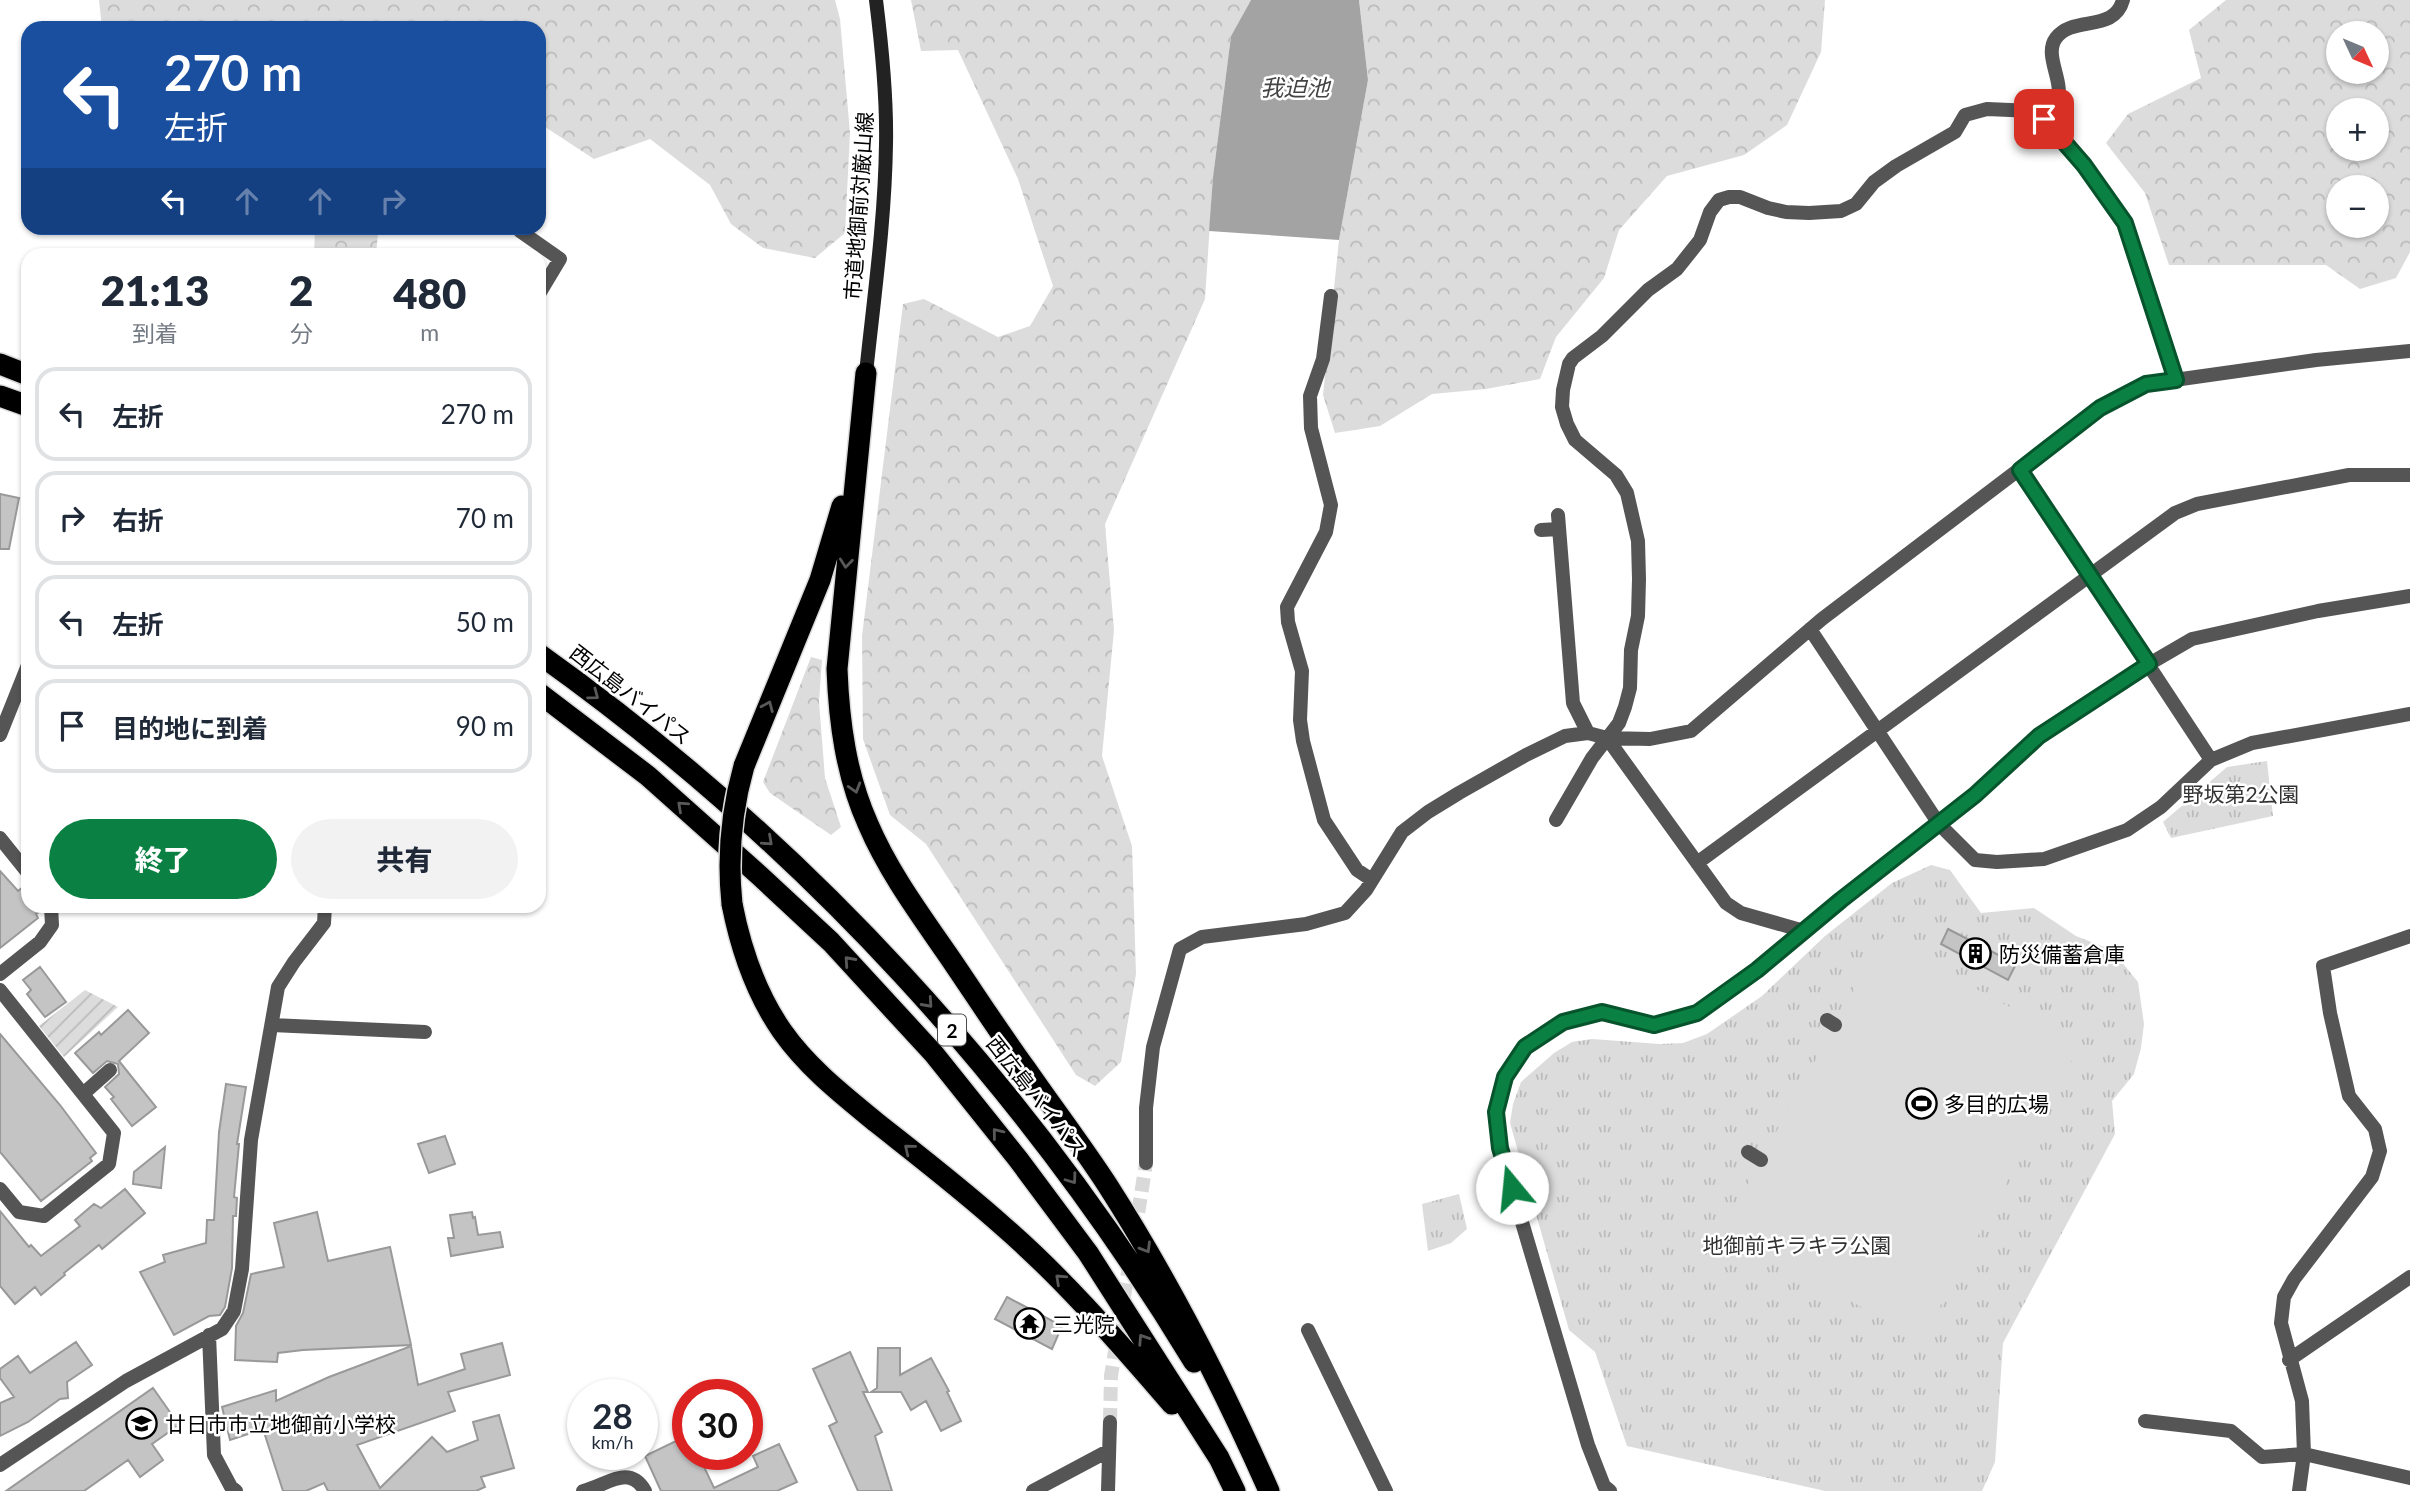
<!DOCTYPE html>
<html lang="ja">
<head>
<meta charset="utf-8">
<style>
	:root { --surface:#fff; --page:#f2f2f3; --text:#1f2937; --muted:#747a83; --line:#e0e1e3; --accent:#0b8043 }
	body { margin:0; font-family:Lato,"Noto Sans JP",sans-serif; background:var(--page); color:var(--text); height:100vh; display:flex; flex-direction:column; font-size:26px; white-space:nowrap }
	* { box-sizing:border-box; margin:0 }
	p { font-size:23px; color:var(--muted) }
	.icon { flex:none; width:38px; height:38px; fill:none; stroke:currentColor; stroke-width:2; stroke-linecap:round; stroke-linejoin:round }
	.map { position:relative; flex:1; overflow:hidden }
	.drawer { position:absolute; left:21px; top:248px; width:525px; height:665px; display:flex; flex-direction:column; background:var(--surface); border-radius:21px; box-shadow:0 2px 5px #0004 }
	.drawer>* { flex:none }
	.hud { position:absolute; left:21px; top:21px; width:525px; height:214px; border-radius:21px; box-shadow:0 2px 5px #0004; background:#1a4fa0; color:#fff; overflow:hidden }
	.needle { width:46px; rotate:134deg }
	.controls { position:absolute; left:2326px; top:21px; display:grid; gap:14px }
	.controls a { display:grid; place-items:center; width:63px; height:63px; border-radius:50%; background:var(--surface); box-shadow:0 2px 5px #0004; font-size:35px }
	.speed { position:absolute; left:567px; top:1379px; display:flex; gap:14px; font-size:35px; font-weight:700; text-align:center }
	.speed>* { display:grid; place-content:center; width:91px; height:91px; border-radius:50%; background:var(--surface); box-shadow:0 2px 5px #0004; line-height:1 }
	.speed small { font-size:18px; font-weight:400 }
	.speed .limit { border:10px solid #d22; background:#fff; color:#111 }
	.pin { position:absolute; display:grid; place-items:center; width:60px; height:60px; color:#fff; margin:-30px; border-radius:14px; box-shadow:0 4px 10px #0006 }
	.me { position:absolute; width:77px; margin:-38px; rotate:343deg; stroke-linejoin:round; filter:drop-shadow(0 0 5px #0008) }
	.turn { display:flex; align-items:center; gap:24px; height:147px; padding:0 28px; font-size:32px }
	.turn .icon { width:91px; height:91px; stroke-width:2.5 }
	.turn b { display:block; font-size:49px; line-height:60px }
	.lanes { display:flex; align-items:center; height:66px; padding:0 28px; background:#0003; justify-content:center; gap:35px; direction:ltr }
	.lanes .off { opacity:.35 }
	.eta { display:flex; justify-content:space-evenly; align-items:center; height:119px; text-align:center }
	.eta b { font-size:42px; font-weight:800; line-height:49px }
	.button { display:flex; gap:14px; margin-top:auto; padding:14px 28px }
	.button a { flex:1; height:80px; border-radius:42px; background:var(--accent); color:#fff; font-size:28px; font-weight:800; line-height:80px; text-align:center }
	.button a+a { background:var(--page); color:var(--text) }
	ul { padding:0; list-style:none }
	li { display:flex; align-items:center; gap:21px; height:94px; margin:0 14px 10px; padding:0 14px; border:4px solid var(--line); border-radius:21px }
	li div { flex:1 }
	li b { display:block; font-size:26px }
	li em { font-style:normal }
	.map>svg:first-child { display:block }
	.forest { fill:url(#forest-crowns); fill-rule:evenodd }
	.park { fill:url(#park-tufts) }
	.garden { fill:url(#garden-furrows) }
	.pitch { fill:#dcdcdc }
	.water { fill:#a3a3a3 }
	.building { fill:#c4c4c4; stroke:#999; stroke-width:2 }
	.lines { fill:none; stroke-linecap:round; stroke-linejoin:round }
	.street-tunnel { stroke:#d9d9d9; stroke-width:14; stroke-dasharray:14 7; stroke-linecap:butt }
	.highway-casing { stroke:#dbdbdb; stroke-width:24 }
	.street { stroke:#555; stroke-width:14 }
	.secondary { stroke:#222; stroke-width:14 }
	.highway { stroke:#000; stroke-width:21 }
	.highway-bridge-casing { stroke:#dbdbdb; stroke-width:24; stroke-linecap:butt }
	.highway-bridge { stroke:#000; stroke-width:21 }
	.oneway { stroke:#595959 }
	.route-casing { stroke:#07532c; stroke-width:18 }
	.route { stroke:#0b8043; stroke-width:12 }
	.labels { text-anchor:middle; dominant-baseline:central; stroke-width:5; stroke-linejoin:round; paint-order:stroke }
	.shield { fill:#fff; stroke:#4c4c4c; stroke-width:2 }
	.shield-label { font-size:19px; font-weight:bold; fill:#000 }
	.street-label { font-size:21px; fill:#000; stroke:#fff }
	.park-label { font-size:21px; fill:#333; stroke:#fff }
	.poi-label { font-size:21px; fill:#000; stroke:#fff; text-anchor:start }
	.water-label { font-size:23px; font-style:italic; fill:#444; stroke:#fff }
</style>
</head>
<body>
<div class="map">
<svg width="2410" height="1491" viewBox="0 0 2410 1491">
	<defs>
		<pattern id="forest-crowns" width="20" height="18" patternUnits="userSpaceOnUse" patternTransform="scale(1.75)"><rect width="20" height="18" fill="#dcdcdc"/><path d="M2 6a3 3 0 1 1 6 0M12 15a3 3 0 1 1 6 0" fill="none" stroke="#bbb"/></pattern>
		<pattern id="park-tufts" width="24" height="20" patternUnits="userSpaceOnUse" patternTransform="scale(1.75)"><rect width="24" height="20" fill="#dcdcdc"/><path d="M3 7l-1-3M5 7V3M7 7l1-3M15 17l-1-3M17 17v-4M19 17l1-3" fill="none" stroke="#bbb"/></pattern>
		<pattern id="garden-furrows" width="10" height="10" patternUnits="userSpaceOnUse" patternTransform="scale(1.75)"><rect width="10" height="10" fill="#dcdcdc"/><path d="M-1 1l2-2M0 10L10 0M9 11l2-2" fill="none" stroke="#bbb"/></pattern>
	</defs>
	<rect width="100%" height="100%" fill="#fff"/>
	<path class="forest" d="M99 0H835L840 19 850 133 845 233 815 258 763 248 731 224 710 185 650 139 594 159 539 123V28H102Z
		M911 0H1251L1231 36 1213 177 1205 299 1105 524 1114 630 1102 756 1132 846 1136 974 1121 1062 1095 1086 1076 1075 926 844 890 815 863 739 862 636 903 304 924 299 998 337 1030 326 1053 286 1018 179 958 50 921 51Z
		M1359 0H1825L1821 52 1787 125 1744 155 1667 176 1619 230 1604 278 1556 337 1540 379 1486 389 1432 394 1380 426 1335 433 1323 395 1339 240 1368 80Z
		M2226 0H2410V252L2396 278 2360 289 2326 265H2169L2145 193 2106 143 2128 114 2201 78 2189 30ZM2376 33V72H2338V33ZM2376 110V149H2338V110ZM2376 187V226H2338V187Z
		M315 228H385L378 233 376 255 314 256Z
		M811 657 822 660 819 702 825 778 841 827 831 835 770 793 763 782Z"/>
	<path class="park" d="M2267 761 2273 816 2171 838 2163 822 2227 767Z
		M1931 865 1950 870 1981 913 2034 908 2076 936 2112 950 2138 982 2144 1024 2141 1048 2134 1074 2112 1101 2115 1134 2003 1343 1995 1462 1982 1491H1825L1627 1446 1595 1352 1569 1330 1510 1123 1513 1104 1521 1082 1554 1053 1572 1042 1592 1039 1660 1044 1683 1043 1707 1034 1762 996 1825 936 1892 883Z
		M1459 1194 1467 1229 1451 1243 1428 1251 1422 1204Z"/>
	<path class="garden" d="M85 990 118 1007 64 1057 39 1026Z"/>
	<path class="pitch" d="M1882 938 2080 1045 1922 1340 1722 1231Z"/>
	<path class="water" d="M1251 0H1359L1368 80 1339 240 1209 231 1213 177 1231 36Z"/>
	<path class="building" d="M0 494 19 498 9 549H0Z
		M0 871 18 891 28 883V906H34L39 912 36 914 38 918 0 948Z
		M1948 929 2016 964 2008 980 1941 944Z
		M40 967 66 1002 45 1017 27 994 31 990 23 980Z
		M128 1010 149 1033 119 1061 156 1107 132 1126 111 1099 114 1097 105 1087 119 1074 118 1064 107 1061 93 1073 75 1053 99 1032 101 1035Z
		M0 1034 60 1105 96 1153 90 1158 92 1161 41 1201 0 1152Z
		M226 1084 246 1087 237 1144H239L234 1197 237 1198 236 1216H233L232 1268 225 1307 220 1315 209 1316 174 1335 140 1272 165 1262 163 1255 206 1243 207 1220H214L219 1132Z
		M445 1136 455 1164 429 1173 418 1144Z
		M165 1147 161 1188 133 1184 134 1172Z
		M125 1189 145 1213 102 1249 99 1245 64 1273 65 1275 41 1295 35 1287 15 1304 0 1286V1211L29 1247 31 1245 41 1256 80 1226 75 1220 94 1204 101 1208Z
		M317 1212 328 1261 390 1247 411 1345 303 1350 278 1353 277 1362 235 1360 236 1326 243 1313 251 1274 284 1267 274 1223Z
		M472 1212 473 1218 475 1217 478 1235 500 1232 503 1247 451 1256 448 1238H454L450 1215Z
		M1007 1297 1062 1326 1052 1349 995 1319Z
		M76 1342 92 1365 67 1382 68 1398 60 1399 28 1422 0 1436V1403L14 1397 0 1378V1369L18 1356 30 1373Z
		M502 1343 510 1375 448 1392 455 1411 357 1445 380 1488 432 1437 447 1452 478 1440 473 1422 499 1415 514 1468 481 1477 485 1487 476 1491H328L324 1483 306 1491H283L263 1429 230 1440 222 1407 276 1390V1401L329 1377 411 1346 418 1385 465 1369 461 1354Z
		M878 1348H900V1375L931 1358 949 1391 947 1392 961 1421 941 1431 926 1401 911 1410 901 1392H871L877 1388Z
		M850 1352 868 1392H863L882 1432 875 1436 892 1491H858L829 1426 837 1422 813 1369Z
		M153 1388 179 1425 152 1444 163 1460 140 1477 128 1460 84 1491H6Z
		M678 1440 682 1448 688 1446V1454H698L714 1488 758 1467 753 1456 779 1444 797 1482 777 1491H661L645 1456Z"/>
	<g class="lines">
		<path class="street-tunnel" d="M1135 1233 1146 1163
			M1110 1422 1111 1376 1130 1260"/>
		<defs>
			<path id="highway" d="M0 364 28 375
				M866 373 837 669C839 722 846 775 868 824 888 871 919 913 948 955 974 993 999 1032 1026 1069 1053 1108 1082 1146 1108 1186 1170 1283 1222 1385 1269 1491
				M0 396 28 406
				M539 654C803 842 1026 1085 1194 1362
				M539 693 648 776 760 876 831 942 934 1054 1018 1159 1088 1253 1219 1458 1235 1491
				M744 766 820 580 842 506
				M732 904C741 950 755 992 782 1031 808 1068 843 1095 877 1123 920 1157 963 1190 1004 1227 1066 1281 1118 1342 1172 1404"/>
		</defs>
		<use href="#highway" class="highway-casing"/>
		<path class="street" d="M2044 119 2084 165 2125 223 2176 380
			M520 231 560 259 539 294
			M1331 296 1323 359 1310 396 1311 428 1331 505 1326 532 1287 607 1288 622 1302 671 1300 720 1303 741 1324 820 1357 870 1372 880
			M2020 470 2211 760
			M1558 515 1573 703 1588 733
			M1541 530 1559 529
			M28 600V631
			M1810 629 1939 824 1975 860 1997 862 2044 859 2127 830 2161 807 2211 760 2252 743 2410 714
			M0 735 28 665
			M1607 738 1726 903 1741 913 1804 931
			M1556 820 1592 758 1619 723 1625 707 1630 688 1631 650 1638 616 1639 579 1638 541 1627 493 1616 475 1575 440 1567 424 1562 407 1563 390 1569 364 1573 358 1602 336 1648 290 1677 269 1700 240 1710 212 1719 200 1729 197H1740L1768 208 1786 212 1809 213 1841 211 1856 204 1874 182 1896 166 1955 132 1965 115 1987 109 2033 111 2044 119C2048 114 2055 107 2057 101 2065 82 2043 55 2056 38 2073 15 2114 33 2123 0
			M0 838 28 873
			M1697 863 2175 513 2197 504 2349 475H2410
			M0 974 40 942 52 925 51 906
			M0 990 114 1133 109 1164 44 1216 19 1212 0 1189
			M1827 1020 1835 1025
			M272 1025 425 1032
			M83 1094 110 1070
			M1748 1152 1761 1160
			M1146 1163V1108L1153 1047 1180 949 1202 937 1306 924 1345 913 1366 890 1402 832 1428 812 1459 793 1526 755 1565 736 1588 733 1607 738 1650 739 1691 731 1822 619 2100 408 2146 384 2316 360 2410 351
			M1308 1330 1386 1491
			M209 1335 214 1455 231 1487 236 1491
			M2289 1360 2410 1277
			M2145 1421 2231 1431 2262 1457 2304 1454 2410 1478
			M0 1465 126 1381 222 1329 234 1311 242 1269 251 1140 278 987 294 962 324 923 325 906
			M583 1491C606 1486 629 1463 645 1491
			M1033 1491 1108 1451
			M1108 1491 1110 1422
			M1610 1491 1604 1486 1588 1445 1500 1148 1496 1112 1505 1077 1525 1047 1563 1022 1602 1012 1654 1025 1697 1013 1757 970 1841 900 1975 795 2039 736 2149 664 2192 639 2318 611 2410 596
			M2299 1491 2304 1454 2302 1401 2281 1323 2284 1297 2294 1279 2372 1177 2380 1151 2375 1129 2349 1096 2330 1013 2323 966 2410 936"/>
		<path class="secondary" d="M866 373C874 297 885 220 886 144 887 96 882 48 876 0"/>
		<use href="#highway" class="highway"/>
		<defs>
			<path id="highway-bridge" d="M732 904C727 856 731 812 744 766"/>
		</defs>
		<use href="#highway-bridge" class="highway-bridge-casing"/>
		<use href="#highway-bridge" class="highway-bridge"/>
	</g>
	<defs><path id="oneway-chevron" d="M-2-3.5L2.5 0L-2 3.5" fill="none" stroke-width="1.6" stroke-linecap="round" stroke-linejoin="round" transform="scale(1.75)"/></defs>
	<g class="oneway">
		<use href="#oneway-chevron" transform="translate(846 563) rotate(96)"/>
		<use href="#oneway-chevron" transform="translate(594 695) rotate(37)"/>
		<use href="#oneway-chevron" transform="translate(768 706) rotate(-67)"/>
		<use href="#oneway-chevron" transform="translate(855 788) rotate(73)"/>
		<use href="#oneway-chevron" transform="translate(682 806) rotate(-138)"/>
		<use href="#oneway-chevron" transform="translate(768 841) rotate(42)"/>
		<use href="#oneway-chevron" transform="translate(849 961) rotate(-132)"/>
		<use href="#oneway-chevron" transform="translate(928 1003) rotate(48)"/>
		<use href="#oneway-chevron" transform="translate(997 1133) rotate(-129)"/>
		<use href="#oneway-chevron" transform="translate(909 1149) rotate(-141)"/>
		<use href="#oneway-chevron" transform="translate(1072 1179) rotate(54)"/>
		<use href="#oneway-chevron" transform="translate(1146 1248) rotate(59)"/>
		<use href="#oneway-chevron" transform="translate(1060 1279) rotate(-137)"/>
		<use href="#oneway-chevron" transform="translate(1143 1339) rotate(-123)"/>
	</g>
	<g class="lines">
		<defs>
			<path id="route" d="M1512 1188 1500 1148 1496 1112 1505 1077 1525 1047 1563 1022 1602 1012 1654 1025 1697 1013 1757 970 1841 900 1975 795 2039 736 2149 664 2020 470 2100 408 2146 384 2176 380 2125 223 2084 165 2044 119"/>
		</defs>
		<use href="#route" class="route-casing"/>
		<use href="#route" class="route"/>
	</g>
	<defs>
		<symbol id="building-ring" viewBox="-11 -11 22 22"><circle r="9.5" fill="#fff" stroke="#000" stroke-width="1.5"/><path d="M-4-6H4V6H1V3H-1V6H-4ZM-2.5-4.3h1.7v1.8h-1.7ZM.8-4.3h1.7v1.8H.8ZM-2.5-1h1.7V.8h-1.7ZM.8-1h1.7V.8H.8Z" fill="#000"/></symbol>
		<symbol id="stadium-ring" viewBox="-11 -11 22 22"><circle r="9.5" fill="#fff" stroke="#000" stroke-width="1.5"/><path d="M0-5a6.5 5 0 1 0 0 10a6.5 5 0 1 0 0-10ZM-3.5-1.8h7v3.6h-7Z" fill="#000"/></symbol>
		<symbol id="temple-ring" viewBox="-11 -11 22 22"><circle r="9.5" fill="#fff" stroke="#000" stroke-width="1.5"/><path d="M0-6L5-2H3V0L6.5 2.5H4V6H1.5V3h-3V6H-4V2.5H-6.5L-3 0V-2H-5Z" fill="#000"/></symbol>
		<symbol id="school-ring" viewBox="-11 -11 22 22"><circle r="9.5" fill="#fff" stroke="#000" stroke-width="1.5"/><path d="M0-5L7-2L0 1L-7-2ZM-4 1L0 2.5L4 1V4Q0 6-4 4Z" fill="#000"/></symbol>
	</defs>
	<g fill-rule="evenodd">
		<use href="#building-ring" x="1958" y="936" width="35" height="35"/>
		<use href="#stadium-ring" x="1904" y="1086" width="35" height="35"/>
		<use href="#temple-ring" x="1012" y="1306" width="35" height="35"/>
		<use href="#school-ring" x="124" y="1406" width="35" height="35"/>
	</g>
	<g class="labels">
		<rect class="shield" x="938" y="1014.5" width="28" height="31" rx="5"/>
		<g class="shield-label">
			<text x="952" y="1030">2</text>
		</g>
		<g class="street-label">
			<text transform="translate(858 206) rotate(-86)">市道地御前対厳山線</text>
			<text transform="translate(631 694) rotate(38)">西広島バイパス</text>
			<text transform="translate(1037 1096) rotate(52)">西広島バイパス</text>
		</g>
		<g class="park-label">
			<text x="2241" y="793">野坂第2公園</text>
			<text x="1797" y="1244">地御前キラキラ公園</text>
		</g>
		<g class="poi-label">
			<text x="1999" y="953">防災備蓄倉庫</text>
			<text x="1944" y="1103">多目的広場</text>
			<text x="1052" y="1323">三光院</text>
			<text x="165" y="1423">廿日市市立地御前小学校</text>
		</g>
		<g class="water-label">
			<text x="1295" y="87">我迫池</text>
		</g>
	</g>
</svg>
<div class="controls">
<a><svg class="needle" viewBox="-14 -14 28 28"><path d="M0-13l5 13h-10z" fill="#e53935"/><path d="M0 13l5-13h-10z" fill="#747a83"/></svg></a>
<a>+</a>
<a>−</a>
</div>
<div class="speed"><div>28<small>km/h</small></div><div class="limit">30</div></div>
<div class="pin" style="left:2044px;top:119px;background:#d93025"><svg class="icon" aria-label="arrive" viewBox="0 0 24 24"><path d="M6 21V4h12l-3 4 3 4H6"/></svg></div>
<svg class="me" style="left:1512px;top:1188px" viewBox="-20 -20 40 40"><circle r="19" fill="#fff"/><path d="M0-13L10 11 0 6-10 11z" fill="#0b8043"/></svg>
<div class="hud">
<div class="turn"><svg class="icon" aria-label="left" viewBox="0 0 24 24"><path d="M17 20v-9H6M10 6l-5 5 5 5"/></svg><div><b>270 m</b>左折</div></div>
<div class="lanes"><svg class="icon" aria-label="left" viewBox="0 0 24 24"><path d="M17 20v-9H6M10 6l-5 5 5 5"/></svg><svg class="icon off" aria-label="ahead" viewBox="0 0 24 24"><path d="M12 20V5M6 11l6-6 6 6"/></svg><svg class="icon off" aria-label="ahead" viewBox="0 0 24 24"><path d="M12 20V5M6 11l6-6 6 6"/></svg><svg class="icon off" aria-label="right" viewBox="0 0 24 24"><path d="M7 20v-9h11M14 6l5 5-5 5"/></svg></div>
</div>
<section class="drawer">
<div class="eta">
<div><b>21:13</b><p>到着</p></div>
<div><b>2</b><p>分</p></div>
<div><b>480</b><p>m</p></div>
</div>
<ul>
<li><svg class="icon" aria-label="left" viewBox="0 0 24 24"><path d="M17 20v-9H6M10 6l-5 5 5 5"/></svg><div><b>左折</b></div><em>270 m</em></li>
<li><svg class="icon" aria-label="right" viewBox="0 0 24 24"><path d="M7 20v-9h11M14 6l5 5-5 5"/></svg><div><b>右折</b></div><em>70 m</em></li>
<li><svg class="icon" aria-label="left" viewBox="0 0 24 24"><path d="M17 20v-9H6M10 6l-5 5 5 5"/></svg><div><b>左折</b></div><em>50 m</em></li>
<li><svg class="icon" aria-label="arrive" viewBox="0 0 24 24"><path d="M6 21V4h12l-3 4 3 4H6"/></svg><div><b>目的地に到着</b></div><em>90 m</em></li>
</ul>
<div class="button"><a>終了</a><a>共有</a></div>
</section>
</div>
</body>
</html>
